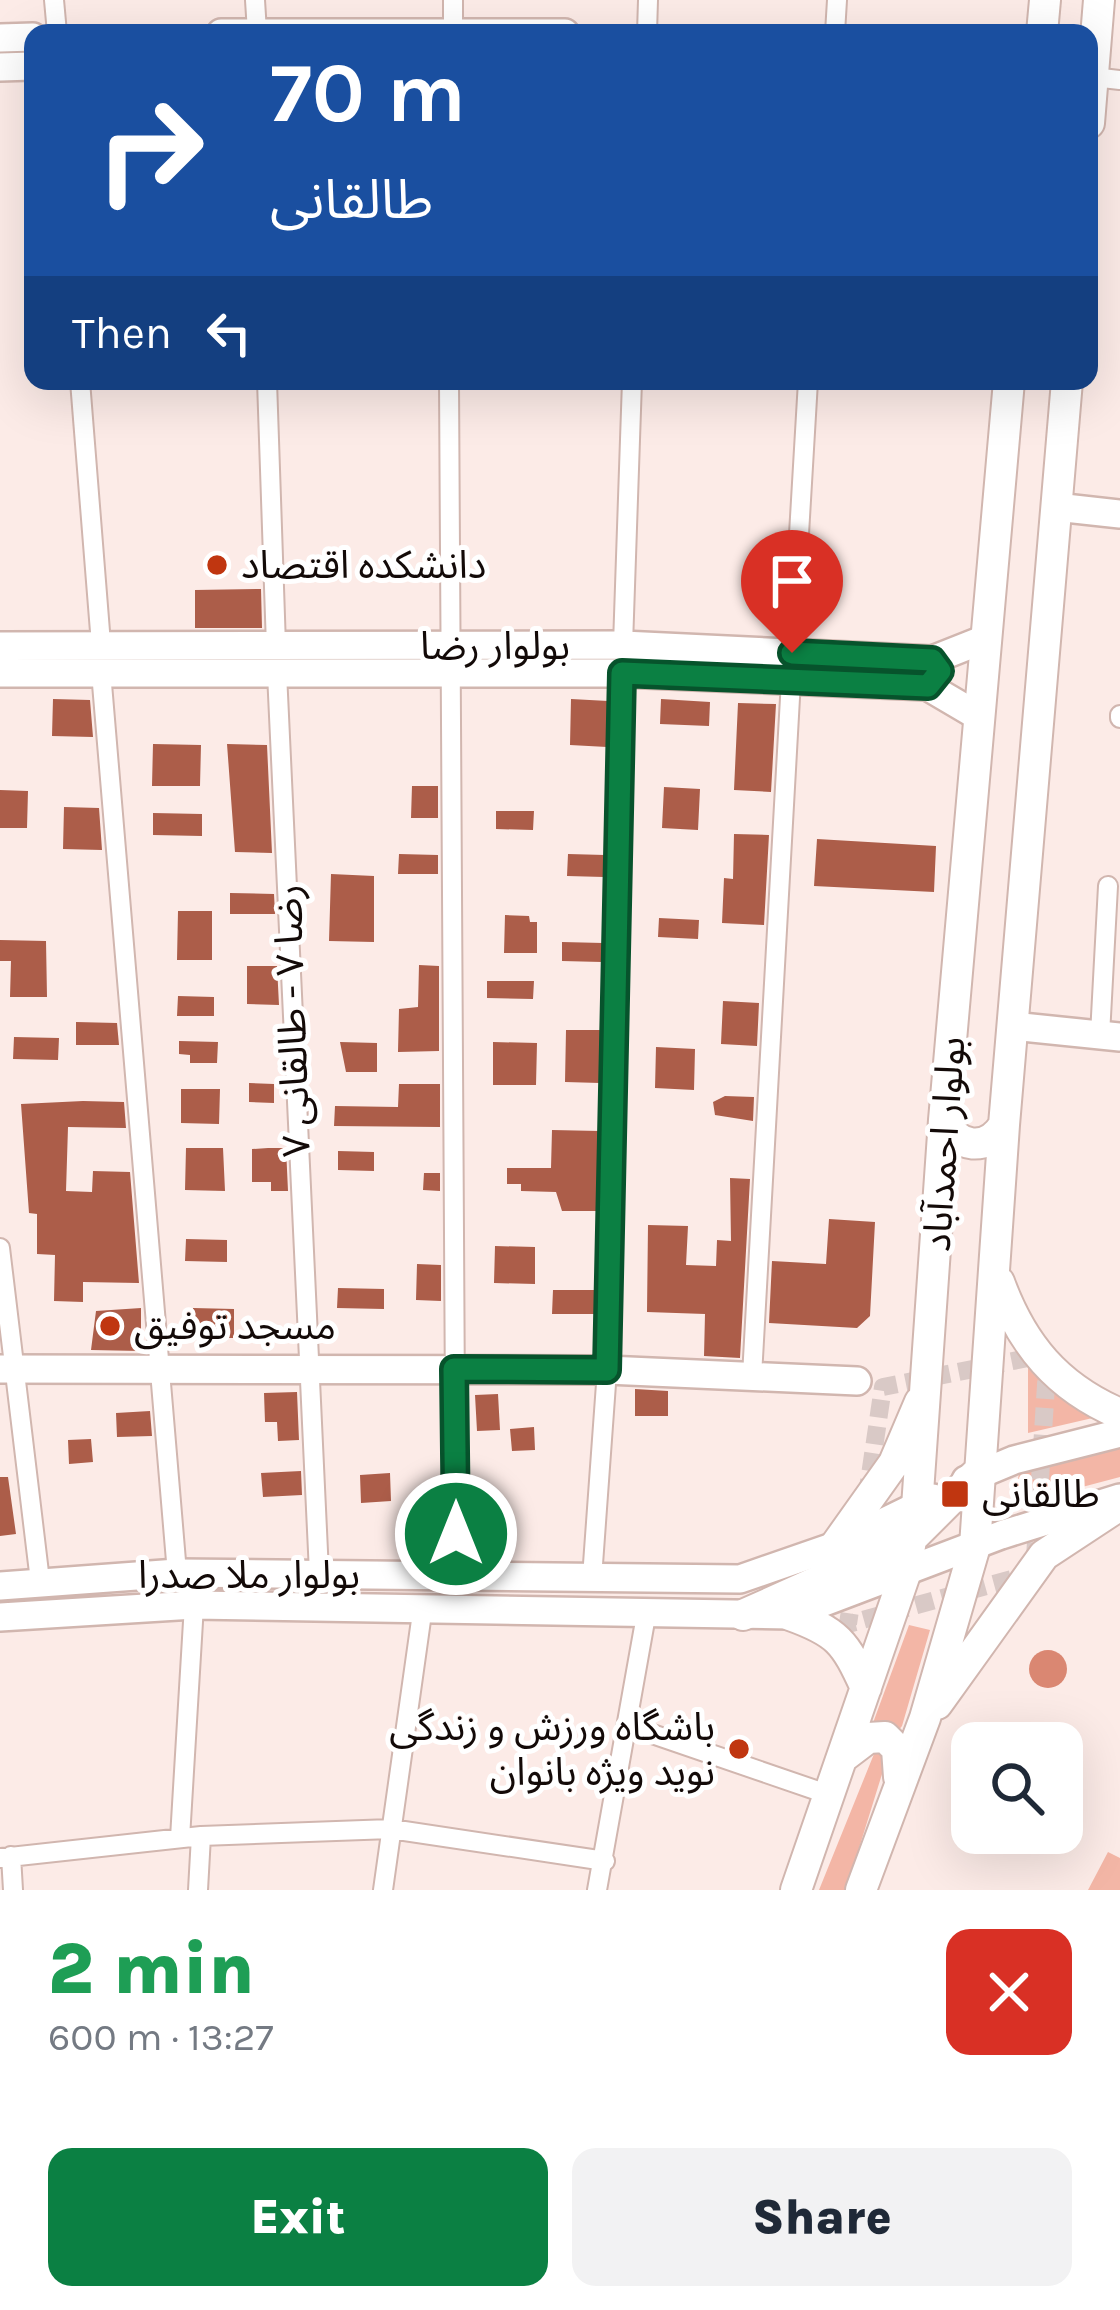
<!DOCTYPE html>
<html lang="en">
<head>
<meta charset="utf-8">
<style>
	:root { --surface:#fff; --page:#f2f2f3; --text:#1f2937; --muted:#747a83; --accent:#0b8043 }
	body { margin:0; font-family:Karla,"Noto Sans Arabic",sans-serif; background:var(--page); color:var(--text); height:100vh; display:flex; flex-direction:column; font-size:45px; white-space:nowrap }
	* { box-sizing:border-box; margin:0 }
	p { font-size:39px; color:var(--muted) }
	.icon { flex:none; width:66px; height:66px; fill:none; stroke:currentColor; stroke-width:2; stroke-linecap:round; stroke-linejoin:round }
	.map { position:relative; height:1890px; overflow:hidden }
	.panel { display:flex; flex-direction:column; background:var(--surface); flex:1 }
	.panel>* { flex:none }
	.hud { position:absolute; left:24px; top:24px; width:1074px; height:366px; border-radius:24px; box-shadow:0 12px 48px #0002; background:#1a4fa0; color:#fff; overflow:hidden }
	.controls { position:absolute; left:951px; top:1722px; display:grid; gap:24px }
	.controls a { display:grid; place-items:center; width:132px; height:132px; border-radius:24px; background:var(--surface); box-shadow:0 12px 48px #0002; font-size:60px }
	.pin { position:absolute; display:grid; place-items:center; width:102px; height:102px; color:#fff; margin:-123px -51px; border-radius:50% 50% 50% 0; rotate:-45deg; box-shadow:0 0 12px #0007 }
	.pin .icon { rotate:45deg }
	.me { position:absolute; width:132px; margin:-66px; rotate:0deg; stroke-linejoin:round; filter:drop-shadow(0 0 9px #0008) }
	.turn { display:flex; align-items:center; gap:42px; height:252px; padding:0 48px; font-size:54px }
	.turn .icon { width:156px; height:156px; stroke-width:2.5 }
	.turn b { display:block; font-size:84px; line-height:102px }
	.then { display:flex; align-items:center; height:114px; padding:0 48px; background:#0003; gap:24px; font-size:45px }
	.round { display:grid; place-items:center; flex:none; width:126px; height:126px; border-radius:24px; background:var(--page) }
	.headline { display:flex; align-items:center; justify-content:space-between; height:204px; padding:0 48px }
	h1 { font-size:72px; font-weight:800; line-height:90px; color:#1e9e55 }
	.primary-button { display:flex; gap:24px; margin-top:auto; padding:24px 48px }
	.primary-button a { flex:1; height:138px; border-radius:24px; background:var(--accent); color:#fff; font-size:48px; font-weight:800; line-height:138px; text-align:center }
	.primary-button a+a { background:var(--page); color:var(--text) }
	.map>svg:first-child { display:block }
	.green { fill:#f3b6a6 }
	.water { fill:#da8772 }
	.building { fill:#ac5d49 }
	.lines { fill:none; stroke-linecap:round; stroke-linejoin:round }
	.street-tunnel { stroke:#d9c9c6; stroke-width:18; stroke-dasharray:18 9; stroke-linecap:butt }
	.street-casing { stroke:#d1b6af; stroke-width:22 }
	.secondary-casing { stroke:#d1b6af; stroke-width:32 }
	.primary-casing { stroke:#d1b6af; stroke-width:34 }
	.street { stroke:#fff; stroke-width:18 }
	.secondary { stroke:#fff; stroke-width:27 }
	.primary { stroke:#fff; stroke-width:30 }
	.route-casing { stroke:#07532c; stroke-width:30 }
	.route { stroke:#0b8043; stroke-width:21 }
	.poi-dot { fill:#c03610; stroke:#fff; stroke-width:4.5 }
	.labels { text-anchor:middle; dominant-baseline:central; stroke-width:10; stroke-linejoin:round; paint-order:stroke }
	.poi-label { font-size:39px; fill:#130a08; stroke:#fff; text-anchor:start }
	.street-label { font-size:39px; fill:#130a08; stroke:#fff }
</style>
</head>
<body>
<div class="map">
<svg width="1120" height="1890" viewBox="0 0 1120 1890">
	<rect width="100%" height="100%" fill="#fcebe7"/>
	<path class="green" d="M1028 1367 1059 1396 1097 1417 1028 1433Z
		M1120 1441V1477L1014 1505 1019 1473Z
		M909 1625 930 1630 902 1726 898 1731H870Z
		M876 1749 887 1758 846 1890H819Z
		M1108 1852 1120 1858V1890H1088Z"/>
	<path class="water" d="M1029 1669a19 19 0 1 1 38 0a19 19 0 1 1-38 0Z"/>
	<path class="building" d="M261 589 262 628H195V590Z
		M53 699 90 700 93 737 52 736Z
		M571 699 608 701 607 747 570 745Z
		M661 699 710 702 709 726 660 724Z
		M738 703 776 704 771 792 734 790Z
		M153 744 201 745 200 786H152Z
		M227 744 267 745 272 853 235 852Z
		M412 786H438V818H411Z
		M664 787 700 789 698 830 662 828Z
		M0 790 28 791 27 828H0Z
		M64 807 99 808 102 850 63 849Z
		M496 811H534L533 830 496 829Z
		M153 813 202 814V836L153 835Z
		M734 834 769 835 764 925 722 923 724 878 733 879Z
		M817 839 936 846 934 892 814 886Z
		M399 854 438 855V874H398Z
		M568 854 605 855 604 877 567 876Z
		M331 874 374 876V942L329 941Z
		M230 893 274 894 275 914H230Z
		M178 911H212V960H177Z
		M505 915 529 916 530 922H537V953H504Z
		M659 918 699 920 698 939 658 937Z
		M0 940 46 941 47 997H10L11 961H0Z
		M562 942 603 943 602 962 562 961Z
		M419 965 439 966V1051L398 1052 399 1009 418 1007Z
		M247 966H277L279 1005 247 1004Z
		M487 981H534L533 999 487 998Z
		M178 996 214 997V1016H177Z
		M723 1001 759 1003 757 1046 721 1044Z
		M76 1022 117 1023 119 1045H76Z
		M566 1030H601L600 1083 565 1082Z
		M14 1037 59 1038 58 1060 13 1059Z
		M179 1041 218 1042 217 1063H190V1055L179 1054Z
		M340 1042 377 1043V1072H346Z
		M493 1042 537 1043 536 1085H493Z
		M656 1047 695 1049 694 1090 655 1088Z
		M249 1083 274 1084V1103L249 1102Z
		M399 1084H440V1127L334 1126 335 1106 398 1107Z
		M181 1089H220L219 1124 181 1123Z
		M725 1096 754 1097 753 1121 715 1115 713 1102Z
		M83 1101 124 1102 126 1128 68 1127 66 1191 92 1192 93 1171 130 1172 139 1283 83 1282V1302L54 1301 55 1255 37 1254V1214L29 1213 21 1104Z
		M552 1130 599 1131 597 1211H562L556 1192 521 1191V1184H507V1168H551Z
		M186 1148H223L225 1191 185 1190Z
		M268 1148H286L288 1191H271V1182H252V1149Z
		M338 1151 374 1152V1171L338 1170Z
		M424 1173H440V1191L423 1190Z
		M730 1178 750 1179 740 1358 704 1356 705 1314 647 1312 648 1225 688 1226 686 1265 716 1266 717 1240 731 1241Z
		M829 1219 875 1222 870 1316 857 1328 769 1323 772 1261 826 1264Z
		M186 1239 227 1240V1262L185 1261Z
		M495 1246 535 1247V1284L494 1283Z
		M417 1264 441 1265V1301L416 1300Z
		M338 1288 384 1289V1309L337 1308Z
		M553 1290H595V1314H552Z
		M141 1308V1351L91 1350 96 1311Z
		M193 1308 234 1309V1338H193Z
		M635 1389 668 1391V1416H635Z
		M297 1392 299 1440 278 1441 277 1422H265L264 1393Z
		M498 1394 500 1430 477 1431 475 1395Z
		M150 1411 152 1436 117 1437 116 1413Z
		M534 1427 535 1450 512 1451 510 1429Z
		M91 1439 93 1462 69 1464 68 1440Z
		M301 1471 302 1495 263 1497 261 1473Z
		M390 1473 391 1501 361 1503 360 1475Z
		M0 1477H8L16 1534 0 1536Z"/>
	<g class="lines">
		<path class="street-tunnel" d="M1048 1354 1034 1573 848 1624 883 1387Z"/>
		<defs>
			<path id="street" d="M54 0 57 33
				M255 0 257 32
				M453 0V31
				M647 33 648 0
				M835 33 837 0
				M1093 77 1120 80
				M80 381 101 644
				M267 381 276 646
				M449 381 456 1576
				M623 645 632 381
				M792 653 808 381
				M101 672 177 1573
				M277 673 319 1573
				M1120 718V715
				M1100 1035 1108 886
				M0 1248 40 1581
				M752 1376 791 680
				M592 1578 607 1370 622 673
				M629 1726 830 1795
				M180 1838 194 1605
				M11 1856 13 1890
				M0 1858 201 1836 391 1829 605 1861
				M198 1890 201 1836
				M383 1890 423 1606
				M597 1890 647 1610"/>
			<path id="secondary" d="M221 33H565
				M0 38 33 37
				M0 67 33 66
				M1056 507 1120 514
				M0 646 623 645 932 660 985 639
				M0 673H622L927 686 978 716
				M1012 1026 1120 1037
				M0 1369 607 1370 857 1381
				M966 1480 1014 1460 1120 1433
				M0 1586 177 1573 740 1579 835 1546 933 1498
				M0 1617 194 1605 790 1615 1001 1535 1120 1498"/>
			<path id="primary" d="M1042 33 1045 0
				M1089 123 1099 0
				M944 1120C957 1149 987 1152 1004 1125
				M999 1282C1022 1345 1057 1387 1120 1414
				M835 1546 894 1463 920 1402
				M743 1615 910 1540 977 1473
				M790 1615C838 1632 845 1642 866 1688
				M937 1704 1044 1555 1120 1505
				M843 1757 868 1738 885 1737 897 1749 899 1777
				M796 1890 905 1574 917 1507 944 1120 1009 381
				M861 1890 925 1718 975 1546 1004 1125 1067 381"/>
		</defs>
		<use href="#street" class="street-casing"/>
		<use href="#secondary" class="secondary-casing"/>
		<use href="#primary" class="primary-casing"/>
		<use href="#street" class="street"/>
		<use href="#secondary" class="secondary"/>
		<use href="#primary" class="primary"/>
	</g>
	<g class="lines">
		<defs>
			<path id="route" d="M456 1534 454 1369 607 1370 622 673 928 686 940 671 932 660 792 653"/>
		</defs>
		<use href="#route" class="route-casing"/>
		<use href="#route" class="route"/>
	</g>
	<g class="poi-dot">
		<circle cx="217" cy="565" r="12"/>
		<circle cx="110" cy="1326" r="12"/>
		<rect x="940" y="1479" width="30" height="30" rx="6"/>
		<circle cx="739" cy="1749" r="12"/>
	</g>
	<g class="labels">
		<g class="poi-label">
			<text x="241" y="565">دانشکده اقتصاد</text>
			<text x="134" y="1326">مسجد توفیق</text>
			<text x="982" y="1494">طالقانی</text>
			<text x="715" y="1727" text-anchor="end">باشگاه ورزش و زندگی<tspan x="715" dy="45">نوید ویژه بانوان</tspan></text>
		</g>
		<g class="street-label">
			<text x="495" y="646">بولوار رضا</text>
			<text transform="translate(292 1021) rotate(-92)">رضا ۷ - طالقانی ۷</text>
			<text transform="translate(944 1144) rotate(-86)">بولوار احمدآباد</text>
			<text x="249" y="1575">بولوار ملا صدرا</text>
		</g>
	</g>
</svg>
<div class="controls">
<a><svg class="icon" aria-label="search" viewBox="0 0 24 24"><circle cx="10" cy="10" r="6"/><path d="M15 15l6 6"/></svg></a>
</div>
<div class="pin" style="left:792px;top:653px;background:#d93025"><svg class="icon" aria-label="arrive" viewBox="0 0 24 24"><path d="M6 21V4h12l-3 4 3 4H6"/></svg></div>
<svg class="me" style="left:456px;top:1534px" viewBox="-20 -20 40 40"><circle r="17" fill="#0b8043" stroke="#fff" stroke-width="3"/><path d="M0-11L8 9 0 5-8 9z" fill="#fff"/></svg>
<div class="hud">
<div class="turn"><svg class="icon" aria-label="right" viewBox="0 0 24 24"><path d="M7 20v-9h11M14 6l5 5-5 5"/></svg><div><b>70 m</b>طالقانی</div></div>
<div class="then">Then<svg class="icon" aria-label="left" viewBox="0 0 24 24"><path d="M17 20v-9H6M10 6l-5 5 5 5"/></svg></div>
</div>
</div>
<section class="panel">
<div class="headline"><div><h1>2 min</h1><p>600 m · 13:27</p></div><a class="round" style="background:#d93025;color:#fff"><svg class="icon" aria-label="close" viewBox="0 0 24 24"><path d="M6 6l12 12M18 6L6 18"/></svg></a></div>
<div class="primary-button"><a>Exit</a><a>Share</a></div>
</section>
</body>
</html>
